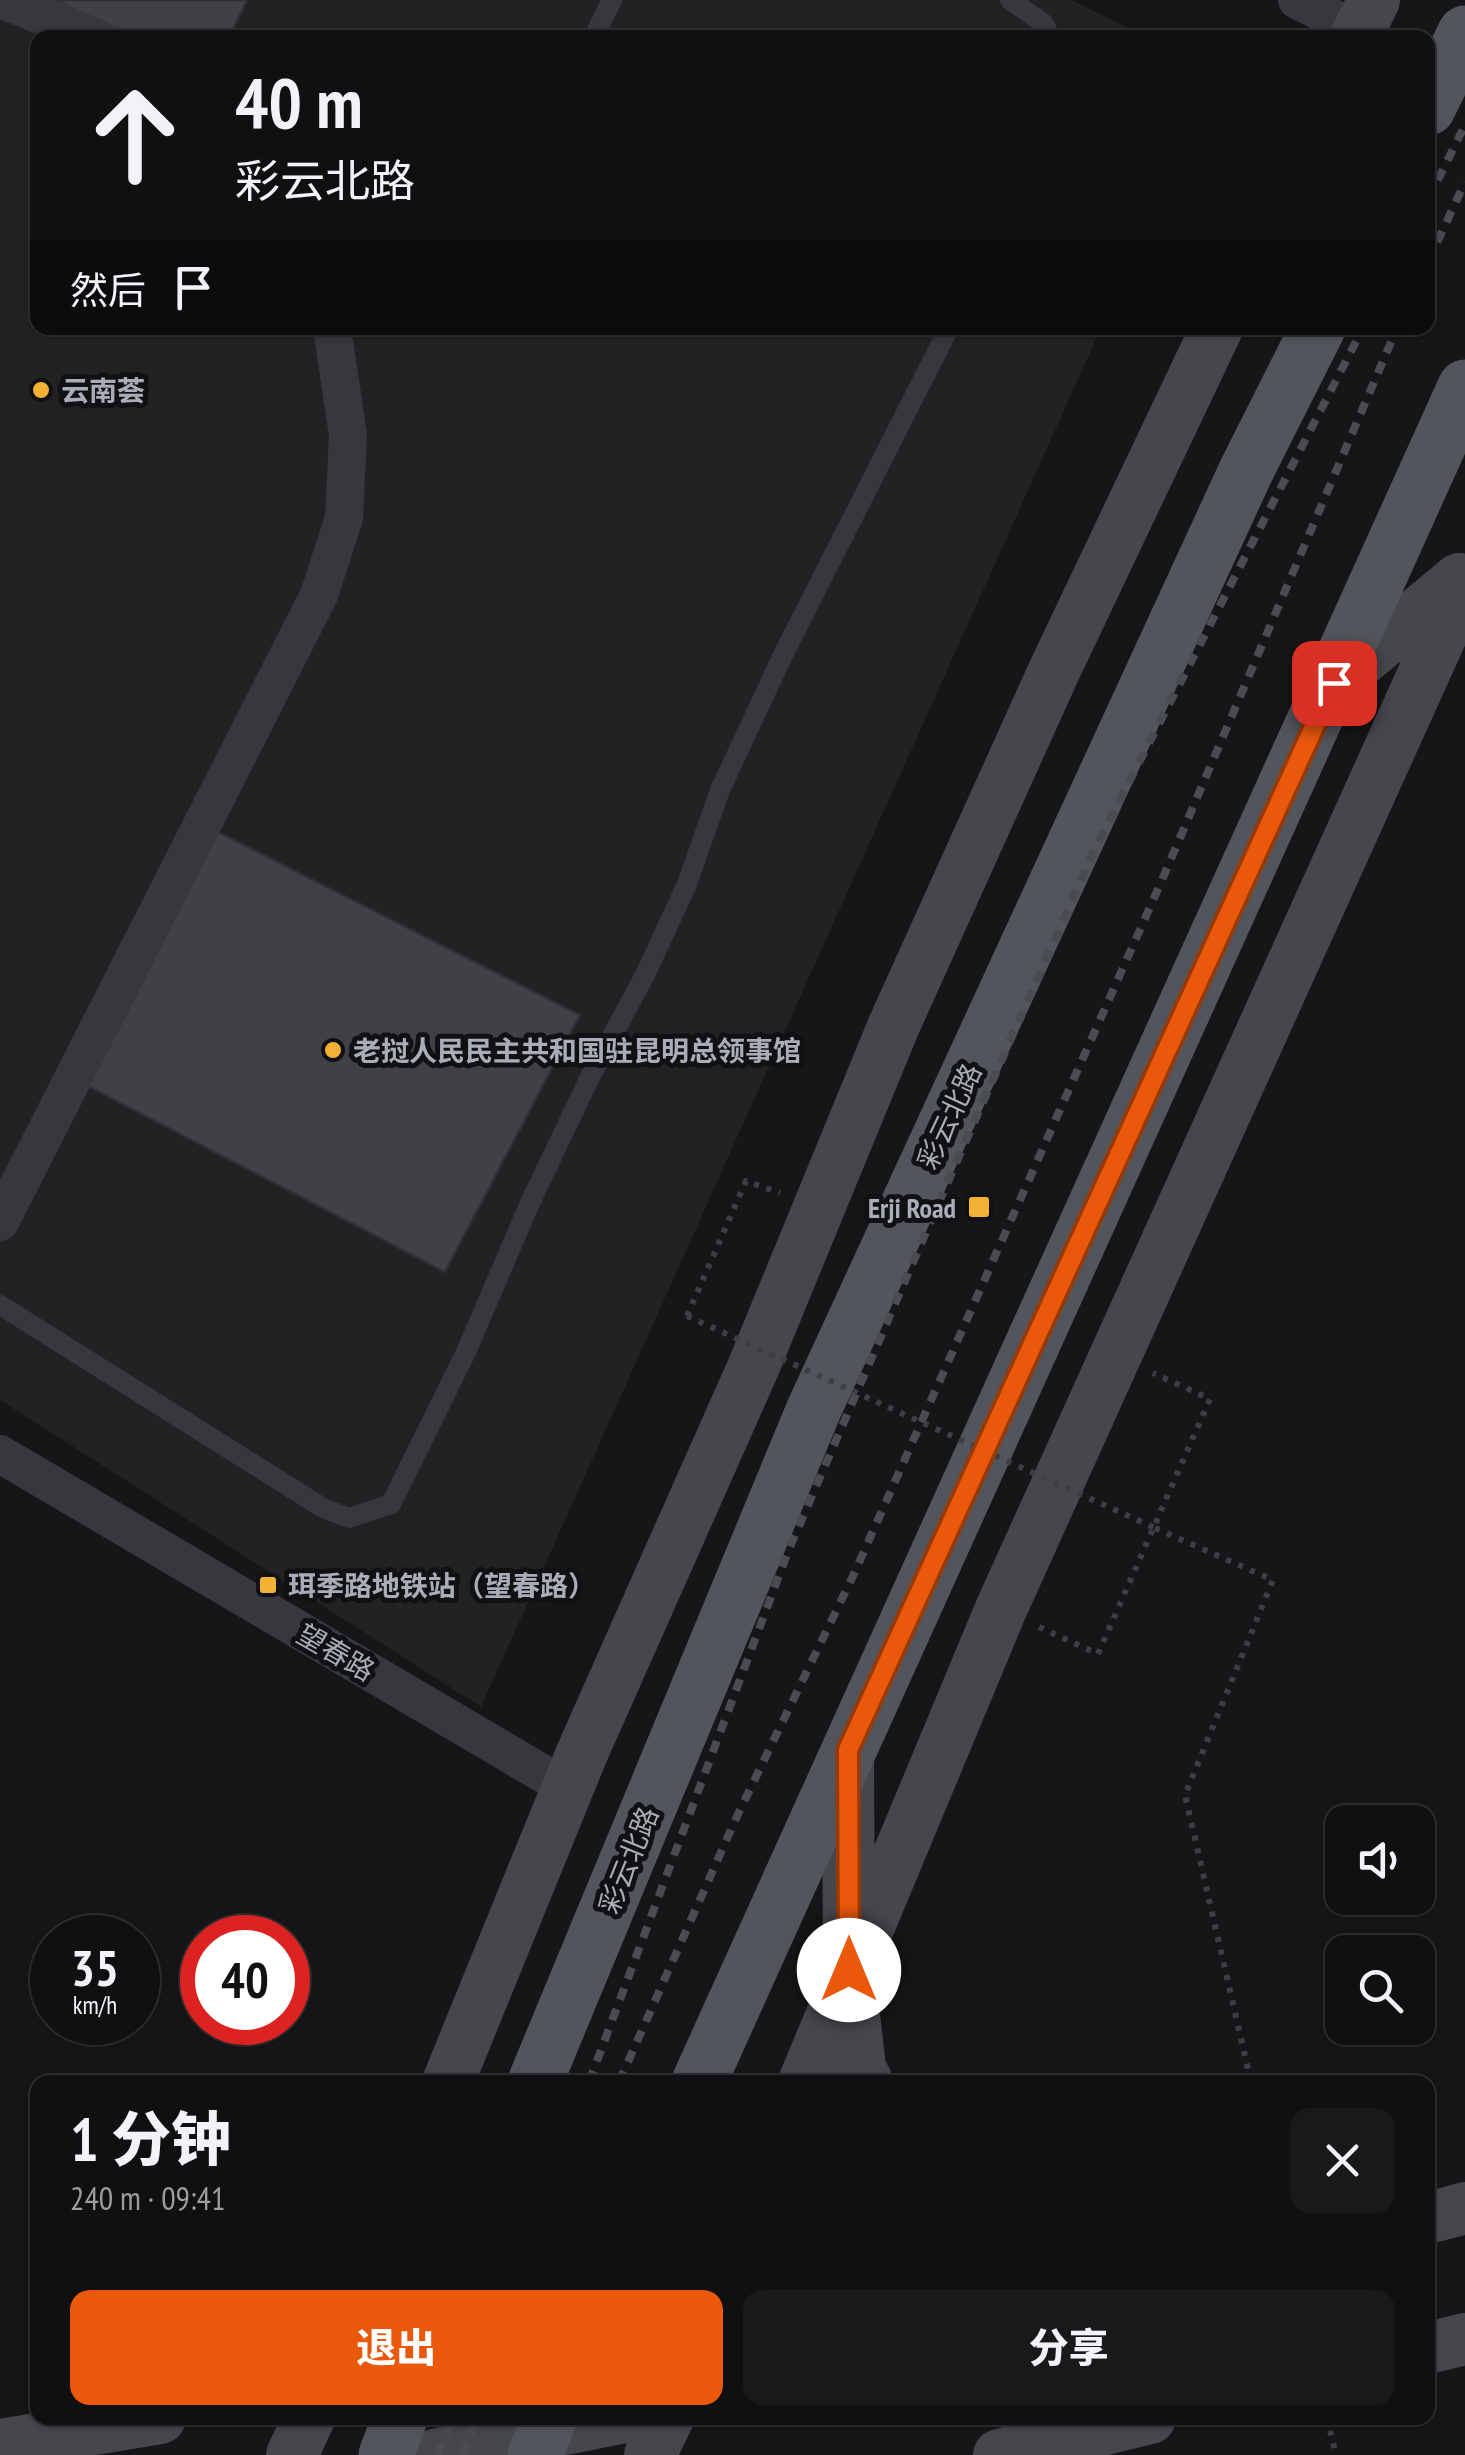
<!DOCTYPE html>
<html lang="zh">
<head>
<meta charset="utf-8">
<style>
	:root { --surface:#101012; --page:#19191b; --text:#f1f3f6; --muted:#9c9d9f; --line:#303032; --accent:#ea580c }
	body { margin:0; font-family:"PT Sans Narrow","Noto Sans SC",sans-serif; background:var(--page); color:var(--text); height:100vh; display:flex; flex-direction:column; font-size:38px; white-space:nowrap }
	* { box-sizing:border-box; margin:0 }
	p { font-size:32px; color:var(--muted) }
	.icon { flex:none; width:55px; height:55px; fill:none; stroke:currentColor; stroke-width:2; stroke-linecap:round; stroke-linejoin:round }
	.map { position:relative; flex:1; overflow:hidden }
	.side { position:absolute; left:30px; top:2075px; width:1405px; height:350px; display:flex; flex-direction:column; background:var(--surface); border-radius:20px; box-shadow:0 2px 8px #0004,0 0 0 2px var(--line) }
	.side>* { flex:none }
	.banner { position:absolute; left:30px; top:30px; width:1405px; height:305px; border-radius:20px; box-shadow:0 2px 8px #0004,0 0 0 2px var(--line); background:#101012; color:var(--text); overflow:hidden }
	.buttons { position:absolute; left:1325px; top:1805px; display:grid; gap:20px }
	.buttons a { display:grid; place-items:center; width:110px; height:110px; border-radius:20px; background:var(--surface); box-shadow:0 2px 8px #0004,0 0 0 2px var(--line); font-size:50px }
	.speed { position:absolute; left:30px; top:1915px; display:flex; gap:20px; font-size:50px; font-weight:700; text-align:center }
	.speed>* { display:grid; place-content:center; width:130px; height:130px; border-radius:50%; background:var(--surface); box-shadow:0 2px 8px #0004,0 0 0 2px var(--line); line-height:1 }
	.speed small { font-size:25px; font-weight:400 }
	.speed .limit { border:15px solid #d22; background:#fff; color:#111 }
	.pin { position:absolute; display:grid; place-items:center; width:85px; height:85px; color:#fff; margin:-42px; border-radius:20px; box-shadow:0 5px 15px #0006 }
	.me { position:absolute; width:110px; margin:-55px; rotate:0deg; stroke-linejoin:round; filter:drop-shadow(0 0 8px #0008) }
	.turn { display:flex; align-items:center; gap:35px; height:210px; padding:0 40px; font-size:45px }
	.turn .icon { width:130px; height:130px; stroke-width:2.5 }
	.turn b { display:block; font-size:70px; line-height:85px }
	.then { display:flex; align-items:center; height:95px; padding:0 40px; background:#0003; gap:20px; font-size:38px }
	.round { display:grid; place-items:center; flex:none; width:105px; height:105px; border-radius:20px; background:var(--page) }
	.summary { display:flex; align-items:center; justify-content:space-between; height:170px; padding:0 40px }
	h1 { font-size:60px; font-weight:800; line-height:75px }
	.cta { display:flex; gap:20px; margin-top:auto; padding:20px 40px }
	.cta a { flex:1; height:115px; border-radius:20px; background:var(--accent); color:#fff; font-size:40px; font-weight:800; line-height:115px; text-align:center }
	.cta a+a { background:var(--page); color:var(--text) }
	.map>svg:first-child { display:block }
	.built { fill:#222225 }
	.building { fill:#404145; stroke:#303034; stroke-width:2.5 }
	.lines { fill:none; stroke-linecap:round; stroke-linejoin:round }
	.path { stroke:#3d3f44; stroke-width:6; stroke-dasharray:5 8; stroke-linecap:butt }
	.lane { stroke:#37383d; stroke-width:20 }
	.street { stroke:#37383d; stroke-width:38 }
	.secondary { stroke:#45474d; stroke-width:52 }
	.primary { stroke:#53555c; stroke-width:55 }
	.rail { stroke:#4a4c52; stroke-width:8; stroke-dasharray:12 10; stroke-linecap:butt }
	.path-bridge { stroke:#3d3f44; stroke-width:6; stroke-dasharray:5 8; stroke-linecap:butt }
	.route-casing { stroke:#983908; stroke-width:25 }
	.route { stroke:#ea580c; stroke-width:18 }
	.poi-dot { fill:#f2b134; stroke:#111113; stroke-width:4 }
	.labels { text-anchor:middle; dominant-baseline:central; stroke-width:10; stroke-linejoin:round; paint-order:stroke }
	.poi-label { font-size:28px; font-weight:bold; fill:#a8adb8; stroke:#111113; text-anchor:start }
	.street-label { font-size:28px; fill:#a8adb8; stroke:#111113 }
</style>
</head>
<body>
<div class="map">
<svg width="1465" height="2455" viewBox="0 0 1465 2455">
	<rect width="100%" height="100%" fill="#161618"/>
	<path class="built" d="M0 0H1071L1146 37 38 38V328H1101L481 1707 0 1400Z"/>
	<path class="building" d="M54 0H247L229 38H133Z
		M218 832 580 1015 445 1272 86 1085Z"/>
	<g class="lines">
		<path class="path" d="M687 1316 746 1181 780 1193
			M1155 1528 1273 1580 1185 1795 1251 2082
			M1039 1627 1098 1654 1210 1399 1153 1373
			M1327 2418 1336 2455"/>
		<path class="lane" d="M1010 0 1043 23 1051 38
			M593 38 612 0
			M0 1305 323 1508 349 1518 391 1504 466 1352 530 1203 590 1077 645 975 687 884 720 790 783 655 949 328"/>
		<path class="street" d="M3 0 97 38
			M1297 0 1359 31
			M0 1222 319 595 344 518 348 435 332 328
			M0 1454 569 1789"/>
		<path class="secondary" d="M1355 38 1374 0
			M1334 683 1459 579
			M848 1749 849 1970 860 2068 867 2082
			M448 2082 582 1753 753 1368 894 1025 1054 671 1217 328
			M804 2082 1001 1609 1443 631 1465 589
			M1428 2218 1465 2208
			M1428 2348 1465 2339
			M0 2445 160 2418
			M292 2455 309 2418
			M434 2455 620 2418
			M650 2455 668 2418
			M999 2455 1150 2418"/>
		<path class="primary" d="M1428 108 1465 33
			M535 2082 814 1409 1246 471 1318 328
			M699 2082 1465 387
			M386 2455 400 2418
			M535 2455 550 2418"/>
		<path class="rail" d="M1428 200 1465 125
			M1428 262 1465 182
			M589 2082 789 1549 946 1186 1097 844 1363 328
			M619 2082 738 1814 853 1576 1162 880 1397 328
			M437 2455 453 2418
			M462 2455 477 2418"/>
		<path class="path-bridge" d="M687 1316 1155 1528"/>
	</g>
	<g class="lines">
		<defs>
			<path id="route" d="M849 1970 848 1750 1334 683"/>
		</defs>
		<use href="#route" class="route-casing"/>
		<use href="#route" class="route"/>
	</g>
	<g class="poi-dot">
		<circle cx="41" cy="390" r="10"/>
		<circle cx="333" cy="1050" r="10"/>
		<rect x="967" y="1195" width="24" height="24" rx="5"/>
		<rect x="258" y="1575" width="20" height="20" rx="5"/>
	</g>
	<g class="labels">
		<g class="poi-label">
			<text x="61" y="390">云南荟</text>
			<text x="353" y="1050">老挝人民民主共和国驻昆明总领事馆</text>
			<text x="956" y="1207" text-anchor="end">Erji Road</text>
			<text x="288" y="1585">珥季路地铁站（望春路）</text>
		</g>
		<g class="street-label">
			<text transform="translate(949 1116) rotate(-65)">彩云北路</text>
			<text transform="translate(336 1652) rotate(30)">望春路</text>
			<text transform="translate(628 1860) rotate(-68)">彩云北路</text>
		</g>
	</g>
</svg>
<div class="buttons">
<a><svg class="icon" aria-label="sound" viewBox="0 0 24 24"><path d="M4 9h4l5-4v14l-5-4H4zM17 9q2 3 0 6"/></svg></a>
<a><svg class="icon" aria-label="search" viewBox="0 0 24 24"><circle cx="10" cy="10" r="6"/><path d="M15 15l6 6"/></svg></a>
</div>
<div class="speed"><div>35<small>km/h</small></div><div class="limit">40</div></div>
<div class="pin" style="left:1334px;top:683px;background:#d93025"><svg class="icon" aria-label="arrive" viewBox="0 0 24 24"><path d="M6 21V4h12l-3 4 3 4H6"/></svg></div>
<svg class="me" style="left:849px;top:1970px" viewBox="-20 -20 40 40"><circle r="19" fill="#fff"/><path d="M0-13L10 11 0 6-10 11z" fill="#ea580c"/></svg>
<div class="banner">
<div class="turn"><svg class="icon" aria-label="ahead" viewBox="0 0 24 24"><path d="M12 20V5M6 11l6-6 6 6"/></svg><div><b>40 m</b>彩云北路</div></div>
<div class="then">然后<svg class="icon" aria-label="arrive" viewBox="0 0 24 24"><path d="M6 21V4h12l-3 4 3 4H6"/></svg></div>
</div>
<section class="side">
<div class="summary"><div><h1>1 分钟</h1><p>240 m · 09:41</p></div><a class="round"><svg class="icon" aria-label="close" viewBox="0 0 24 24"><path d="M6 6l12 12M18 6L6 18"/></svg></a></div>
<div class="cta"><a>退出</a><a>分享</a></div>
</section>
</div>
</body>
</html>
